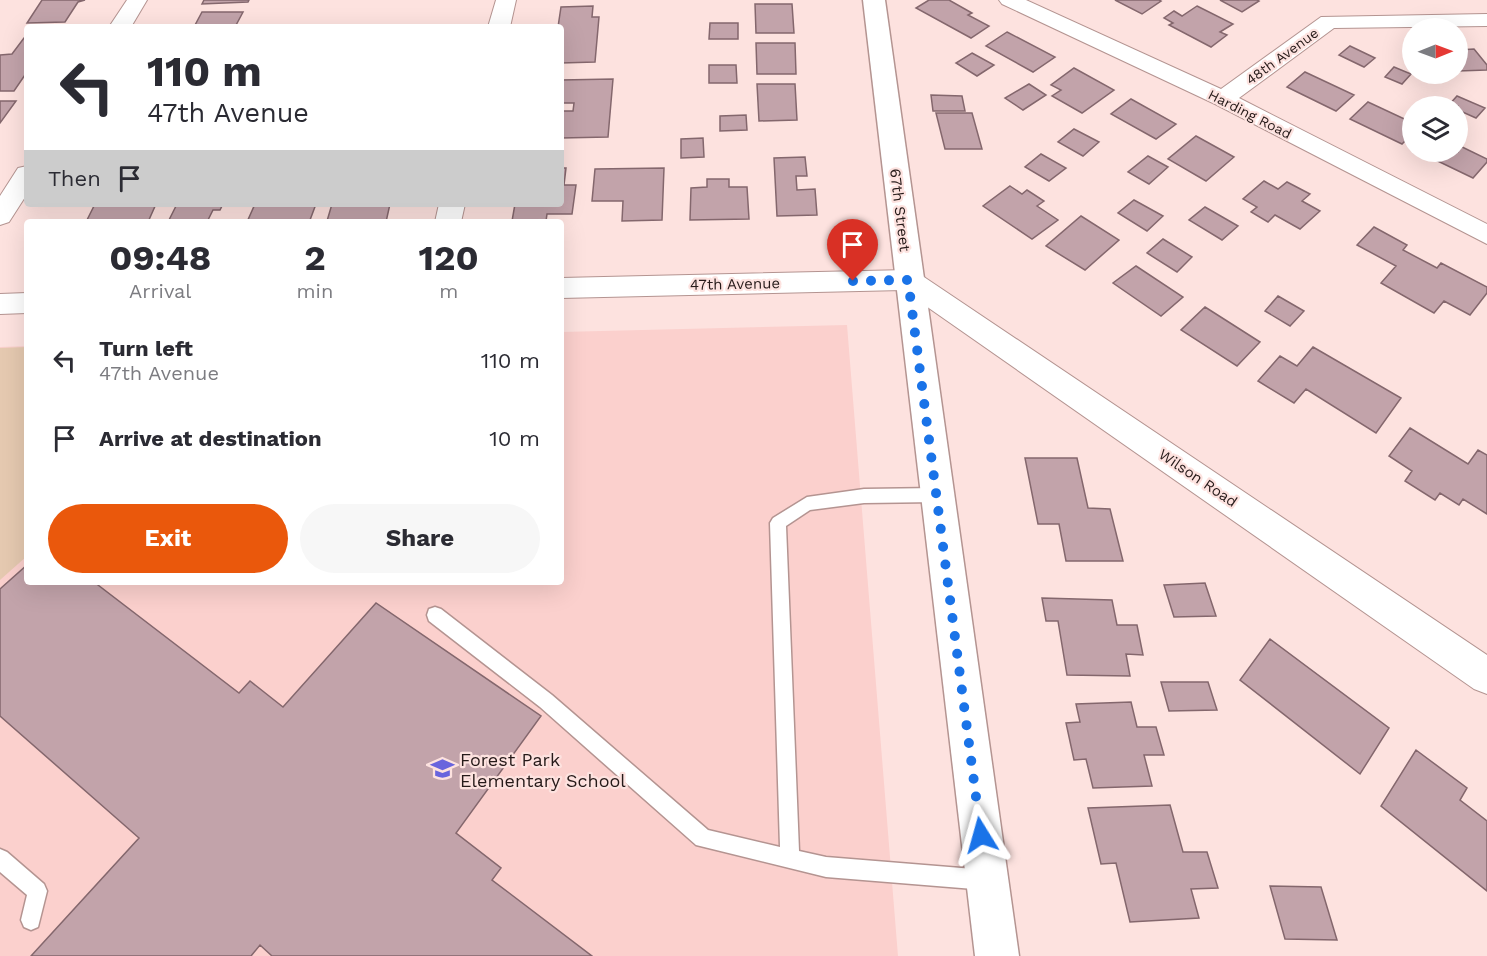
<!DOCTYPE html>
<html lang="en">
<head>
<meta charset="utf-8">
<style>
	:root { --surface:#fff; --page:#f7f7f7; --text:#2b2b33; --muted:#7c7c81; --accent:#ea580c }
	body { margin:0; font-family:"Work Sans",sans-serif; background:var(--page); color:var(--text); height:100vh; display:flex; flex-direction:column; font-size:22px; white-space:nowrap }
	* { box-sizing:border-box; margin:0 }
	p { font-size:20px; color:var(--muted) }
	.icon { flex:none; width:33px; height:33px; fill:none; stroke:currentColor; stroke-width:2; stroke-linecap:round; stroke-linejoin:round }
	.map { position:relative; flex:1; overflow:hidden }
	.details { position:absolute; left:24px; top:219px; width:540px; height:366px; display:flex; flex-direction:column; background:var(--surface); border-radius:6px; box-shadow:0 6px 24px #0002 }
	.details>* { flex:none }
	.hud { position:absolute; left:24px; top:24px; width:540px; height:183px; border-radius:6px; box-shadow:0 6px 24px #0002; background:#fff; color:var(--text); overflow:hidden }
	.needle { width:39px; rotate:89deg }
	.fabs { position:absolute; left:1402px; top:18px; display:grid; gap:12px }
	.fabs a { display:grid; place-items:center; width:66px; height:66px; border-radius:50%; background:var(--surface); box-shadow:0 6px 24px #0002; font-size:30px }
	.pin { position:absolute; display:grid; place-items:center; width:51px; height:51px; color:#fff; margin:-62px -26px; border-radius:50% 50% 50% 0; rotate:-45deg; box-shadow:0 0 6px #0007 }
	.pin .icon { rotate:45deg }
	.me { position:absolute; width:66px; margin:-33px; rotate:352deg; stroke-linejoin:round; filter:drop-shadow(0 0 4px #0008) }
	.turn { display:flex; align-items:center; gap:21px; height:126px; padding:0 24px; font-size:27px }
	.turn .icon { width:78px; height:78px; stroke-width:2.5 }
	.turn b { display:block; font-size:42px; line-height:51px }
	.then { display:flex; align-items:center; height:57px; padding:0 24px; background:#0003; gap:12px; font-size:22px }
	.eta { display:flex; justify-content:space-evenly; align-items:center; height:102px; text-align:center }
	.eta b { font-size:36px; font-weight:700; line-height:42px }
	.action { display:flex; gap:12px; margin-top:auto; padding:12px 24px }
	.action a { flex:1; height:69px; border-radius:36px; background:var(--accent); color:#fff; font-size:24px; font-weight:700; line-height:69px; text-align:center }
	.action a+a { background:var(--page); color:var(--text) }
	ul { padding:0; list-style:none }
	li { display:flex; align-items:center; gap:18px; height:78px; padding:0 24px }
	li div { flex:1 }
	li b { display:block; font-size:22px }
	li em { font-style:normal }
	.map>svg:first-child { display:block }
	.built { fill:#fbd0cd }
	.green { fill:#e5c9b0 }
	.building { fill:#c2a3aa; stroke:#84676d; stroke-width:1.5 }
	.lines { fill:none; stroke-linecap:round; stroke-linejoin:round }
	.lane-casing { stroke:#b49491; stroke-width:3 }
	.street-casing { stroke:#b49491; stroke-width:2 }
	.secondary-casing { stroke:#b49491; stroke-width:3 }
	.lane { fill:#fff; fill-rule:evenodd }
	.street { fill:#fff; fill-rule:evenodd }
	.secondary { fill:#fff; fill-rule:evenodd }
	.route { stroke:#1a73e8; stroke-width:10; stroke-dasharray:0 18 }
	.labels { text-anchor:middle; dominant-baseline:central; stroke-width:4.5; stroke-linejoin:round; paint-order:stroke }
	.far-street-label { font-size:14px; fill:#261a19; stroke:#fde2df }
	.street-label { font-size:15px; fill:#261a19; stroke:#fde2df }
	.near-poi-label { font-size:18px; fill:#261a19; stroke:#fde2df; text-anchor:start }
</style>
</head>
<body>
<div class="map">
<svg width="1487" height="956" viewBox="0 0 1487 956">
	<rect width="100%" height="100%" fill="#fde2df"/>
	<path class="built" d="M847 325 898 956H0V347L27 346V582H561V332Z"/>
	<path class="green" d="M27 347V556L0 580V348Z"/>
	<path class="building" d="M42 0H85L78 2 65 22 27 23Z
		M204 0H249L248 2 202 4Z
		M929 0H949L972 13 968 15 989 26 971 38 916 8Z
		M1115 0H1159L1161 1 1142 14Z
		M1220 0H1257L1259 1 1242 12Z
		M755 4H792L794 33H756Z
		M593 6 592 17H599L595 62 561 63V27H558L561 7Z
		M1197 6 1233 24 1220 32 1227 35 1211 47 1169 25 1173 23 1164 18 1174 11 1182 16Z
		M202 12H243L235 27H194Z
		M710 23H738V39H709Z
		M1007 32 1055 57 1033 72 986 46Z
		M24 38H27V72L14 91H0V55L12 54Z
		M756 43H795L796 74H757Z
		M1350 46 1375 58 1364 67 1339 55Z
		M1474 49 1487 65V70L1458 71V50Z
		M972 53 994 65 977 76 956 63Z
		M709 65H736L737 83H709Z
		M1394 67 1411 74 1402 84 1385 77Z
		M1074 68 1114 90 1082 113 1052 96 1061 90 1051 85Z
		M1305 72 1354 95 1336 111 1287 87Z
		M613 79 608 137 561 138V111H573L574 103H561V80Z
		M757 84H795L797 120 759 121Z
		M1029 84 1046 95 1023 110 1005 98Z
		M931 95 962 96 965 111H933Z
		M1457 96 1485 108 1476 118 1458 110V106H1448Z
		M1131 99 1176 124 1156 139 1111 114Z
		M0 101H16L0 123Z
		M1368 102 1413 123V133L1402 144 1350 119Z
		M936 113H972L982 149H945Z
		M746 115 747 130 720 131V116Z
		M1074 129 1099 142 1083 156 1058 142Z
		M1196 136 1234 157 1206 181 1168 159Z
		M703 138 704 157 681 158V139Z
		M1458 145 1487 159V162L1473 178 1419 152H1458Z
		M1041 154 1066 168 1049 181 1025 167Z
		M1148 156 1168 167 1149 184 1128 172Z
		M805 157 807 176H796L797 190 815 189 817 215 777 216 774 158Z
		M561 168H566L564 185H576L572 214H547L546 221H512L515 204H561Z
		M664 168 662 220 622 221 623 201H592L595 169Z
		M707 179H729V187H747L749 219 690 220 691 188 707 187Z
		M1264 181 1278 189 1287 182 1310 194 1302 201 1320 211 1300 229 1275 215 1268 222 1251 212 1257 207 1243 199Z
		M1010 186 1022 194 1027 190 1044 201 1037 206 1058 220 1032 239 983 206Z
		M1134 200 1163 216 1147 231 1118 213Z
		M95 204H156L148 222H86Z
		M182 204H223L220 210H213L207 222H168L176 206Z
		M255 204H316L310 220 247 222Z
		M332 204H390L386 222 327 221Z
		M1205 207 1238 226 1222 240 1189 220Z
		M1081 216 1119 240 1085 270 1046 246Z
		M1374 227 1407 245 1403 250 1437 268 1441 263 1487 287V293L1470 315 1444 301 1434 313 1381 283 1396 266 1357 245Z
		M1163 239 1192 257 1177 272 1147 253Z
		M1136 266 1183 297 1161 316 1113 283Z
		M1278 296 1304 311 1290 326 1265 311Z
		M1205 307 1260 342 1237 366 1181 330Z
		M1313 347 1401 398 1376 433 1306 389 1294 403 1258 381 1280 356 1297 366Z
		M1410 428 1468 464 1478 450 1487 455V514L1463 499 1459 505 1440 493 1435 500 1405 481 1412 471 1389 456Z
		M1025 458H1077L1088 508 1110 509 1123 561H1066L1059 524H1038Z
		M27 565V582H94L239 693 250 681 283 707 376 603 541 716 456 833 501 868 492 880 592 956H272L260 945 251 956H31L139 838 0 716V589Z
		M1205 583 1216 616 1174 617 1164 585Z
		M1042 598 1112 600 1117 625H1137L1143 655 1126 654 1130 676 1067 675 1058 621H1046Z
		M1270 639 1389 728 1360 774 1240 680Z
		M1161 682H1208L1217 710 1169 711Z
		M1131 702 1137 727H1156L1164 755H1144L1152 786 1093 788 1086 759 1074 760 1066 723 1080 722 1076 704Z
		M1416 750 1467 788 1460 800 1487 821V891L1381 806Z
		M1170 805 1183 852H1207L1218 888 1191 889 1199 918 1130 922 1116 863 1101 864 1088 808Z
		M1270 886 1321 887 1337 940 1285 939Z"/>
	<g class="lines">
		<defs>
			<path id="lane" d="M937 488 942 490 945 495 942 500 937 502 864 503 810 510 786 526 799 851 826 857 986 870 993 873 996 880 993 887 986 890 826 877 696 845 540 707 429 621 427 615 429 609 435 607 441 609 552 695 708 830 780 847 770 523 773 518 807 497 864 489Z
				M0 849 7 852 44 884 47 891 38 927 31 930 24 927 21 920 27 895 0 872Z"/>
			<path id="street" d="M127 0H147L131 27H109Z
				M496 0H516L510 27H488Z
				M999 0H1026L1221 89 1321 17 1487 14V26L1334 28 1239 98 1487 224V244L1215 104 1002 4Z
				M27 166V194L9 222 0 225V196L18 168Z
				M439 204H465L461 222H435Z
				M908 270 918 273 1487 655V694L1474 689 903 290 561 298V278Z
				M27 293V313L0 314V294Z"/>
			<path id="secondary" d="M863 0H885L1019 956H975Z"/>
		</defs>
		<use href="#lane" class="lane-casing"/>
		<use href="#street" class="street-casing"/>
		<use href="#secondary" class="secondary-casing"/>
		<use href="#lane" class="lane"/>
		<use href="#street" class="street"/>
		<use href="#secondary" class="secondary"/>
	</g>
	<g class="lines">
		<path class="route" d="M853 281 908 280 981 835"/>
	</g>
	<defs>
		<symbol id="school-bare" viewBox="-9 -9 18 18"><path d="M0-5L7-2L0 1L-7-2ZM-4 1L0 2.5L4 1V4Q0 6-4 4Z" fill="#6964dd" stroke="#fde2df" stroke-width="2.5" paint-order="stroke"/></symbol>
	</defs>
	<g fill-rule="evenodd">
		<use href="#school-bare" x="426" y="752" width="33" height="33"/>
	</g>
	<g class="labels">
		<g class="far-street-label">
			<text transform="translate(1282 56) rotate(-36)">48th Avenue</text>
			<text transform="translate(1250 114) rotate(27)">Harding Road</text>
		</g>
		<g class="street-label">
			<text transform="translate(900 210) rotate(83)">67th Street</text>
			<text transform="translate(735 284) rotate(-1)">47th Avenue</text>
			<text transform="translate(1198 478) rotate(34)">Wilson Road</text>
		</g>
		<g class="near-poi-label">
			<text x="460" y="759">Forest Park<tspan x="460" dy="21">Elementary School</tspan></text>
		</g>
	</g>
</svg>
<div class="fabs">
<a><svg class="needle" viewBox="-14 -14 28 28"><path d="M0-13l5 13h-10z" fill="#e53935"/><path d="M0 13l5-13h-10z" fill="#7c7c81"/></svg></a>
<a><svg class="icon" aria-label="layers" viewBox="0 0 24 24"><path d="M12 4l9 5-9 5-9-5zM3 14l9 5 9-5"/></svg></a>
</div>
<div class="pin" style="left:853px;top:281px;background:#d93025"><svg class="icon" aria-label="arrive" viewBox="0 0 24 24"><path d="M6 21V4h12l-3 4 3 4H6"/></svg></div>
<svg class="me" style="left:981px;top:835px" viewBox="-20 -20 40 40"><path d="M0-17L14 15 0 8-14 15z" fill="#1a73e8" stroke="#fff" stroke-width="4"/></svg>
<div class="hud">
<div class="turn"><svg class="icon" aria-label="left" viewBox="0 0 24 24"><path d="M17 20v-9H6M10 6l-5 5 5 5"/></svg><div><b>110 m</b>47th Avenue</div></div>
<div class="then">Then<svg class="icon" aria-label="arrive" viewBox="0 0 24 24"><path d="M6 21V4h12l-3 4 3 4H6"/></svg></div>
</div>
<section class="details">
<div class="eta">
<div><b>09:48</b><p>Arrival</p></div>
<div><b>2</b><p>min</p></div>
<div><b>120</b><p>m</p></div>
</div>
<ul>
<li><svg class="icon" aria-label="left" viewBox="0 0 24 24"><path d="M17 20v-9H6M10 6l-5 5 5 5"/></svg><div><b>Turn left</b><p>47th Avenue</p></div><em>110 m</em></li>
<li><svg class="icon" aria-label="arrive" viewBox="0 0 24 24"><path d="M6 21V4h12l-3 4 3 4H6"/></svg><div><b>Arrive at destination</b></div><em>10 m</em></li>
</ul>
<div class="action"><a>Exit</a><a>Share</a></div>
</section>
</div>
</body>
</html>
